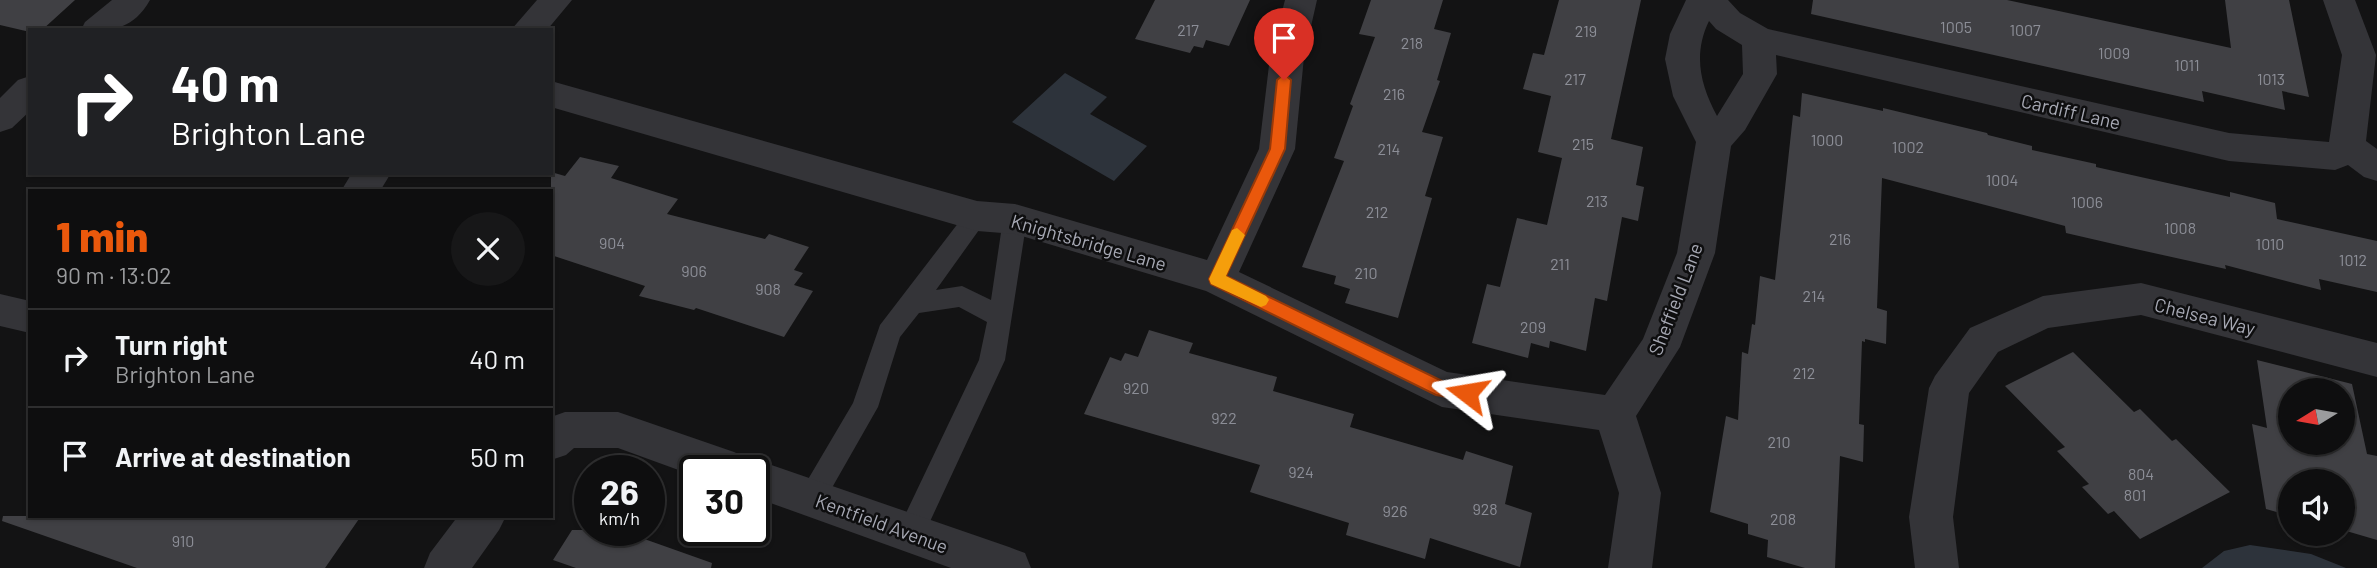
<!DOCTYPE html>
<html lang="en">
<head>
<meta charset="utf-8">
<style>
	:root { --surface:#0e0e0f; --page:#171718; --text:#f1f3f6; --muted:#9b9c9e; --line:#2e2e2f; --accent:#ea580c }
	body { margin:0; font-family:Barlow,sans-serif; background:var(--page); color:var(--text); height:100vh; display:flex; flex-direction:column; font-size:26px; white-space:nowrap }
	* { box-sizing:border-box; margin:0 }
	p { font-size:23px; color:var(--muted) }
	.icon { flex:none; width:38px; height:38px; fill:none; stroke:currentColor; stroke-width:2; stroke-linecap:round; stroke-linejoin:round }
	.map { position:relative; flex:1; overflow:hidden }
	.details { position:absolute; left:28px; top:189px; width:525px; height:329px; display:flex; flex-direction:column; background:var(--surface); border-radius:0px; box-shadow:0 2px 5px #0004,0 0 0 2px var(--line) }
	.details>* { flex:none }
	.guide { position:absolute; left:28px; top:28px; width:525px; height:147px; border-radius:0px; box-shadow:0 2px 5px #0004,0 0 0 2px var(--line); background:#202124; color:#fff; overflow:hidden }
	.needle { width:46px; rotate:259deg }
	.fabs { position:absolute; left:2278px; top:378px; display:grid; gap:14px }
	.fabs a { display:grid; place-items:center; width:77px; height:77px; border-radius:50%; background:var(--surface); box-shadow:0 2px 5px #0004,0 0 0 2px var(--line); font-size:35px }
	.speed { position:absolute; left:574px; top:455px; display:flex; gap:14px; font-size:35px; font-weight:700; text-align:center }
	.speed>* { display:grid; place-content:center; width:91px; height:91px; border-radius:50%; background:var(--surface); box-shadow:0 2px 5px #0004,0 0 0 2px var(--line); line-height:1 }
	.speed small { font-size:18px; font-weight:400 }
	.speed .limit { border:4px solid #111; border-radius:10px; background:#fff; color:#111 }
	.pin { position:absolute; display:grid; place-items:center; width:60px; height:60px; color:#fff; margin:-72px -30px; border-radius:50% 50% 50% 0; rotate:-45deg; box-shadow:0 0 7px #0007 }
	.pin .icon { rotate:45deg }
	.me { position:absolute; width:77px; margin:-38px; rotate:284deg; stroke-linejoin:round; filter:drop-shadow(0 0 5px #0008) }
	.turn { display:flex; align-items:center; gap:24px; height:147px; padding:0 28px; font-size:32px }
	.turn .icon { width:91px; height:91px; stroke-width:2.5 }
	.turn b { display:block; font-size:49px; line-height:60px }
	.round { display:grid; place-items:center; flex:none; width:74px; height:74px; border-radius:37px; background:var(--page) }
	.summary { display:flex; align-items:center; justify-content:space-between; height:119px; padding:0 28px }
	h1 { font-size:42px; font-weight:800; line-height:52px; color:var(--accent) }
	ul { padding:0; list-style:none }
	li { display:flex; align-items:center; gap:21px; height:98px; padding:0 28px; border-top:2px solid var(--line) }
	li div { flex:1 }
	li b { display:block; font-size:26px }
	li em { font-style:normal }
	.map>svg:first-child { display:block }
	.water { fill:#2d333b }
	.building { fill:#404044; fill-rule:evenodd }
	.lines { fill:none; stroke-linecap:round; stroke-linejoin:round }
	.lane { fill:#343438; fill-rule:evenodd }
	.street { fill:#343438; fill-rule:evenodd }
	.route { fill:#ea580c; stroke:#983908; stroke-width:2 }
	.slow { fill:#f59e0b }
	.labels { text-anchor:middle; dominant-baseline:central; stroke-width:5; stroke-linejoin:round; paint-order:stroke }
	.number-label { font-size:16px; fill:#8c8e97 }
	.street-label { font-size:19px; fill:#a6a8b3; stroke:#0e0e0f }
</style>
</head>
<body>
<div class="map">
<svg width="2377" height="568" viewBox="0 0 2377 568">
	<rect width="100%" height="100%" fill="#131314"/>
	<path class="water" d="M1065 73 1107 97 1090 114 1147 146 1114 181 1012 122Z
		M2250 545 2311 554 2346 568H2202L2224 551Z"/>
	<path class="building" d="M0 0H75L42 30H30V32L0 25Z
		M1155 0H1250L1229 46 1206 40 1203 48 1194 46 1190 53 1135 39Z
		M1371 0H1443L1434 29 1451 33 1437 80 1440 81 1422 132 1443 137 1425 196 1432 198 1398 318 1345 303 1350 289 1334 284 1336 276 1302 267 1344 161 1334 158 1353 106 1350 104 1375 37 1359 34Z
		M1559 0H1641L1611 139 1643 147 1636 185 1644 187 1638 221 1622 217 1607 301 1595 298 1586 351 1550 341 1549 348 1531 343 1528 358 1472 343 1487 284 1500 287 1517 218 1547 225 1562 158 1538 152 1551 96 1523 89 1533 53 1544 55Z
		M1813 0H2007L2231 48 2225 0H2289L2309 97 2282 91 2285 110 2202 91 2204 102 1811 14Z
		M1802 93 1883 111V108L1987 133 1988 135 2032 146V150L2096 164V167L2230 197V192L2275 203 2277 219 2377 241V292L2319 279 2321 290 2225 265 2226 269 2131 248 2066 233 2065 226 1882 178 1877 308 1887 311 1886 344 1865 339V342L1862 341 1859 424 1864 425 1863 462 1840 456 1835 568H1805L1767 557 1768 540 1748 534V524L1710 512 1726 416 1738 420 1742 352 1748 354 1752 324 1755 325 1760 276 1775 280 1793 115 1800 117Z
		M580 157 619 166 611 178 678 199 667 214 765 239 769 234 809 247 794 270 803 273 794 285 813 291 784 337 696 308 694 310 639 296 645 286 551 255V172L565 176Z
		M1149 330 1193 343 1189 353 1277 377 1273 391 1354 414 1350 427 1463 460 1466 451 1513 466 1505 504 1532 513 1520 567 1430 538 1425 559 1346 535 1349 523 1250 492 1260 465 1084 414 1110 357 1121 361 1125 353 1138 357Z
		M2073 352 2134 412 2140 409 2172 441 2176 439 2230 492 2140 539 2114 511 2108 514 2082 487 2089 484 2057 451 2065 447 2005 386Z
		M2257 360 2352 384 2367 454 2377 456V540L2343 530V481H2291V516L2266 509 2252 424 2267 428ZM2291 390H2343V443H2291Z
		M3 516H361L325 568H137L2 521Z
		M572 530H619L712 563 711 568H576L553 560Z"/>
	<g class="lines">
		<path class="lane" d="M977 207 985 209 989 216 936 290 962 286 991 300 1003 219 1007 212 1015 210 1023 212 1027 219 1005 360 920 543 910 547 900 543 896 534 979 360 987 322 959 307 919 313 900 337 878 407 821 507 811 510 801 507 797 498 853 403 880 325 969 209Z"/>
		<path class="street" d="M112 0H150C132 31 113 30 81 30L85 22Z
			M537 0H572L547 30H511Z
			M1285 0H1317L1304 57 1295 149 1239 272 1447 372 1605 395 1643 339 1677 253 1696 142 1673 96 1665 59 1670 34 1686 0H1728L1740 13 1768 29 2229 133 2329 142 2342 55 2323 0H2355L2376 55 2366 141 2377 149V181L2364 177 2348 165 2335 170 2229 161 1776 55 1777 74 1745 130 1731 146 1715 253 1680 347 1636 416 1661 493 1652 568H1608L1619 493 1599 430 1442 407 1206 291 1015 234 977 231 551 107V81L977 201 1015 204 1207 260 1259 149 1270 57ZM1709 21 1716 29 1742 45 1743 74 1717 116C1700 84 1693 54 1709 21Z
			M30 76V111L12 128 0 132V98L18 80Z
			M352 173H391L380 191H341Z
			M2141 283 2377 343V377L2141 315 2048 328 1998 352 1969 393 1953 517 1959 568H1915L1909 517 1929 388 1935 376 1970 328 2043 296Z
			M0 294 30 301V333L0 326Z
			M565 412H618L734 452 750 460 754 459 1009 547 1025 553 1031 568H951L754 497V471H695V476L618 448H574L566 455 551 460V417Z
			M458 516H506L499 530 472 568H424L430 553Z"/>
	</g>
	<path class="route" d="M1284 74 1291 80 1285 149 1226 276 1444 382 1473 388 1475 393 1473 398 1467 400 1436 395 1211 284 1209 279 1270 149 1277 80Z"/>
	<path class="slow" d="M1237 228 1245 235 1226 276 1266 296 1269 300 1266 305 1261 307 1211 284 1209 279 1232 230Z"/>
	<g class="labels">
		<g class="number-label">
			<text x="1956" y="26">1005</text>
			<text x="1188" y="29">217</text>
			<text x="2025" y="29">1007</text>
			<text x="1586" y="30">219</text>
			<text x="1412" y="42">218</text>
			<text x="2114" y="52">1009</text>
			<text x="2187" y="64">1011</text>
			<text x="1575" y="78">217</text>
			<text x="2271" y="78">1013</text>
			<text x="1394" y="93">216</text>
			<text x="1827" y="139">1000</text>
			<text x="1583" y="143">215</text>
			<text x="1908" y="146">1002</text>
			<text x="1389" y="148">214</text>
			<text x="2002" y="179">1004</text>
			<text x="1597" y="200">213</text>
			<text x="2087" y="201">1006</text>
			<text x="1377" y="211">212</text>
			<text x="2180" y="227">1008</text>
			<text x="1840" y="238">216</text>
			<text x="612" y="242">904</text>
			<text x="2270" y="243">1010</text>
			<text x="2353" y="259">1012</text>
			<text x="1560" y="263">211</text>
			<text x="694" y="270">906</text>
			<text x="1366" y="272">210</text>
			<text x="768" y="288">908</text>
			<text x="1814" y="295">214</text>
			<text x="1533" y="326">209</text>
			<text x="1804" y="372">212</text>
			<text x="1136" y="387">920</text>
			<text x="1224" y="417">922</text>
			<text x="1779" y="441">210</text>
			<text x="1301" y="471">924</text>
			<text x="2141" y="473">804</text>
			<text x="2135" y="494">801</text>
			<text x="1485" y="508">928</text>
			<text x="1395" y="510">926</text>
			<text x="1783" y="518">208</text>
			<text x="183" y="540">910</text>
		</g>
		<g class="street-label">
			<text transform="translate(2071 111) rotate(13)">Cardiff Lane</text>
			<text transform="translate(1089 242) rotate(16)">Knightsbridge Lane</text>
			<text transform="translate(1675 299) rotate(-69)">Sheffield Lane</text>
			<text transform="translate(2205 316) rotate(14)">Chelsea Way</text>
			<text transform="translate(882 523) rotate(20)">Kentfield Avenue</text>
		</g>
	</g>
</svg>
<div class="fabs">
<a><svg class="needle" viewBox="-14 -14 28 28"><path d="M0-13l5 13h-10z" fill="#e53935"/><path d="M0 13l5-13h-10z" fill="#9b9c9e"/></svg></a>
<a><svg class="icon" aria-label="sound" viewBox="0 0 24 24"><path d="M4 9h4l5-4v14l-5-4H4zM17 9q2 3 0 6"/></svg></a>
</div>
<div class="speed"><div>26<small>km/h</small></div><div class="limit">30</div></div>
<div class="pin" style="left:1284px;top:80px;background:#d93025"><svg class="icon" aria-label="arrive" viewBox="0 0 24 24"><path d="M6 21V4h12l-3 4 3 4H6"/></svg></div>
<svg class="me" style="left:1467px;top:393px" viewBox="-20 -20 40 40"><path d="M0-17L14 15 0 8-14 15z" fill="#ea580c" stroke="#fff" stroke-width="4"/></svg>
<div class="guide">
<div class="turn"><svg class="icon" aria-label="right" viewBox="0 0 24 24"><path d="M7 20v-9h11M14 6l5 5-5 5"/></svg><div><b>40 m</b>Brighton Lane</div></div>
</div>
<section class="details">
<div class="summary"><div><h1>1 min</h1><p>90 m · 13:02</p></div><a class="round"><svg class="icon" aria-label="close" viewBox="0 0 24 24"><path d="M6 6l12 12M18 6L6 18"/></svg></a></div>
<ul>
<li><svg class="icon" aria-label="right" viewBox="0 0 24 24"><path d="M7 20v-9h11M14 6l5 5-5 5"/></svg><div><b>Turn right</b><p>Brighton Lane</p></div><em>40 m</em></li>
<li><svg class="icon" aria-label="arrive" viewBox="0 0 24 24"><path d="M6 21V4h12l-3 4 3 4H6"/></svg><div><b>Arrive at destination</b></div><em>50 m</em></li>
</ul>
</section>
</div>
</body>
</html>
